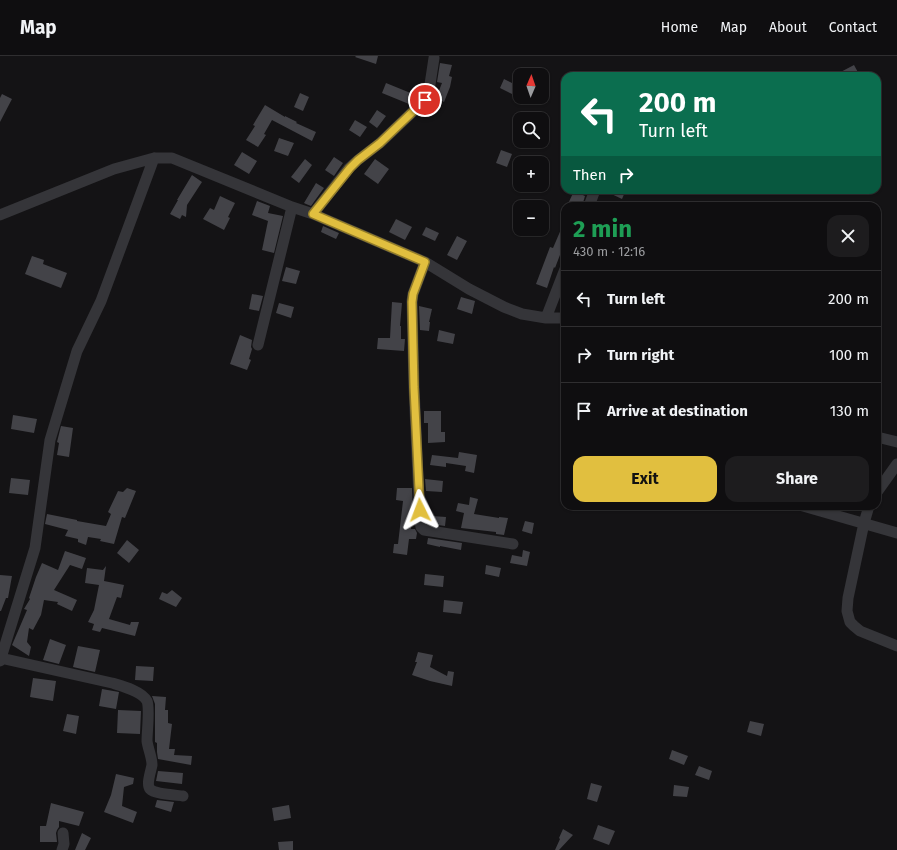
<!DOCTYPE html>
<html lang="en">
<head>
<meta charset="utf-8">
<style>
	:root { --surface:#0f0e10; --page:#1d1c1e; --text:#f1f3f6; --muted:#9b9c9f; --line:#2f2e30; --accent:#e1bf3f }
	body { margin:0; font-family:"Fira Sans",sans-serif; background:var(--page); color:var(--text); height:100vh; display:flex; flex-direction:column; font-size:15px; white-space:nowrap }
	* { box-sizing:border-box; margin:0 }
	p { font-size:13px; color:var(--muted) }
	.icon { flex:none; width:22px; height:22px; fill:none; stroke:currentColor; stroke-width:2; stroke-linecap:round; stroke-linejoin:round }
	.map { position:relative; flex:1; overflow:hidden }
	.sheet { position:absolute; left:561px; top:146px; width:320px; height:308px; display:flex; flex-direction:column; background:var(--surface); border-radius:12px; box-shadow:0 1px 3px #0004,0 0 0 1px var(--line) }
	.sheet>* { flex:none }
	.hud { position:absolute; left:561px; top:16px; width:320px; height:122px; border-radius:12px; box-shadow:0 1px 3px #0004,0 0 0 1px var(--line); background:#0b6e4f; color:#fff; overflow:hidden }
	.needle { width:26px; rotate:2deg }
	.buttons { position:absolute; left:513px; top:12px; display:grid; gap:8px }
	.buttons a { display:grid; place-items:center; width:36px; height:36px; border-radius:8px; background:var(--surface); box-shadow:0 1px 3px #0004,0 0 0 1px var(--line); font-size:20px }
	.pin { position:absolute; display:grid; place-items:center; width:34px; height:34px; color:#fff; margin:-17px; border:2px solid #fff; border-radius:50%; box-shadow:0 1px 4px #0007 }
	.me { position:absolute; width:44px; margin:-22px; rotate:357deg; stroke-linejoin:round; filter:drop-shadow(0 0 3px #0008) }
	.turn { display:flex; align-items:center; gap:14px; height:84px; padding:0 12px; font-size:18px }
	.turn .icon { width:52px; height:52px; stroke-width:2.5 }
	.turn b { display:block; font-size:28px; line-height:34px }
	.then { display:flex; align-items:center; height:38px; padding:0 12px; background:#0003; gap:8px; font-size:15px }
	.round { display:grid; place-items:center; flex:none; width:42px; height:42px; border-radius:12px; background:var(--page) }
	.summary { display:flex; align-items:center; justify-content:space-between; height:68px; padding:0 12px }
	h1 { font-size:24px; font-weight:700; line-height:30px; color:#1e9e55 }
	.action { display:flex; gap:8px; margin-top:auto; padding:8px 12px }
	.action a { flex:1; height:46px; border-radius:12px; background:var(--accent); color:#111; font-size:16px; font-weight:700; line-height:46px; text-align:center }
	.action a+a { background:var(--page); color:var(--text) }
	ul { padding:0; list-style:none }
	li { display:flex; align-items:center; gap:12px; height:56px; padding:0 12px; border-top:1px solid var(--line) }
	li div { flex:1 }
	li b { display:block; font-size:15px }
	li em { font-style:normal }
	header { display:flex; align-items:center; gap:24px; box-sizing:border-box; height:56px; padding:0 20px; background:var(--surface); border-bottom:1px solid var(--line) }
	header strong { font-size:19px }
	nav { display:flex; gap:22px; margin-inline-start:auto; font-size:14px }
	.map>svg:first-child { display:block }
	.building { fill:#434348 }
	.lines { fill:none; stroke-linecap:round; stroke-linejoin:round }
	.minor { stroke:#353539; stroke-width:11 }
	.route-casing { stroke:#927c29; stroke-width:10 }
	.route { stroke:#e1bf3f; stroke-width:7 }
</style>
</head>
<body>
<header>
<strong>Map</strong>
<nav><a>Home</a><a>Map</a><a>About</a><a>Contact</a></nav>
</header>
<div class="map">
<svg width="897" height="794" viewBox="0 0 897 794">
	<rect width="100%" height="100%" fill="#141315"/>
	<path class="building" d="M356 0H378L376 8 355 1Z
		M440 7 452 9 449 20 452 21 450 31 444 46 436 42 442 27 437 26Z
		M854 9 860 20H833Z
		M504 23 518 30 514 39 500 32Z
		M386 27 413 38 409 48 382 37Z
		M300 37 309 41 303 55 294 51Z
		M2 38 12 43 0 66V42Z
		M265 49 285 61V60L297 66 296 67 316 76 312 85 272 64 264 78 266 79 258 91 246 84 255 70 253 69Z
		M377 54 386 60 377 72 369 66Z
		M355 64 367 71 360 81 349 74Z
		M279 82 294 87 288 100 274 95Z
		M501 94 512 98 507 111 496 107Z
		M242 96 257 105 249 118 234 109Z
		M334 101 343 107 334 120 325 114Z
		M305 103 312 109 299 127 291 121Z
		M375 103 389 113 378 128 364 118Z
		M192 119 202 126 187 149 186 161 182 159 180 163 170 158 178 144H177Z
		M316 127 324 132 311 150 306 148 304 147Z
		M603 134H620L625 136 622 143Z
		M574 135 585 140 582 150H567Z
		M220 140 235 147 228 161 230 162 224 174 203 163 210 152 214 154Z
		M257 145 270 150 268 157 283 160 274 197 262 194 268 165 252 159Z
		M396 163 412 171 405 184 389 176Z
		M565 164V192L563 191 555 212 554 211 547 232 536 228 550 191 553 192Z
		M323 170 339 177 336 183 321 176Z
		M426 171 439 177 435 185 422 179Z
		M457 180 467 185 457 204 447 199Z
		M32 200 44 204 43 208 67 217 61 232 25 218Z
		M286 211 300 215 296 228 282 225Z
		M252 238 263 240 259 255 249 253Z
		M461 241 475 245 472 258 457 253Z
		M392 246 402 247 400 270H401V283H405L404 295 377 293 378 282H390Z
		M279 247 294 251 291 262 276 257Z
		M419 250 432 253 429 266H430L429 275 420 274Z
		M439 274 455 278 453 288 437 285Z
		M240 279 252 284 251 291 252 293 249 303 251 304 247 314 230 308Z
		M424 355H441V376H445V386L428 387V367H424Z
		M13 359 37 363 34 377 11 373Z
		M61 370 73 372 69 401 57 399 59 387 57 386Z
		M459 396 477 399 474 417 465 415 466 410 446 407V411L430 409 432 399 458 402Z
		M11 422 30 424 28 439 9 437Z
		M425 423 443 425 442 436 426 435Z
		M127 432 136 435 125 462 122 461 114 488 100 485 101 483 88 481 86 489 78 486V483L65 480 68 474 45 468 47 458 77 464V465L106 470 111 458 108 456 118 435 123 436Z
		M397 432H412L413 458 411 473H415L417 477 416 483H409L407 499 393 497 394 488H398L403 445 396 444Z
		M470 441 478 443 474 458 499 462V461L508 462 504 479 496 478V476L461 472 464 457 456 455 458 447 469 449Z
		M432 460 446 461 445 470 431 468Z
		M525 465 534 467 532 478 522 475Z
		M428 482 462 487 461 494 440 490V491L427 488Z
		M127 484 139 494 129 507 117 497Z
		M523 494 530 496 527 510 510 507 512 499 522 501Z
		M65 495 86 502 82 513 70 509 54 534 77 544 72 555 57 548 58 546 44 544 41 559 33 574 29 572 27 586 31 591 29 600 12 589 27 554 24 553 30 543 29 542 36 521 42 507 58 514Z
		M486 509 501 512 499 521 485 518Z
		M106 510 104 525 124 529 121 542 117 541 109 563 130 569 131 566H139L135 580 102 572 100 576 92 574 94 568 88 566 94 554 99 529 85 527 87 512 103 514Z
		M425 518 444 520 443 531 424 529Z
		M0 519 12 520 8 542H6L1 555H0Z
		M172 534 182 542 176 551 159 543 162 536 167 538Z
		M444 544 463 546 461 558 443 556Z
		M50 583 66 589 59 608 43 604Z
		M78 590 100 594 95 616 73 611Z
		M418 596 433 599 430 611 447 620 448 615 454 616 452 630 430 625 412 619 417 606H415Z
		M136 610 154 611 153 625 135 624Z
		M33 622 56 625 53 645 30 641Z
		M102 633 119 636 116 653 99 650Z
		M152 640 166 641 165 654H168V667L172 668 169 693H175L174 699 192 700 191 709 158 703 157 696V687L155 686V648Z
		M118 654 141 655 140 678 117 677Z
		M67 658 79 660 76 678 63 675Z
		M750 665 764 668 761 680 747 676Z
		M672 694 688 700 684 709 669 703Z
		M699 710 712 715 709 724 695 719Z
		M158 715 183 717 182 728 156 725Z
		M116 718 134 722 133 728 124 731 122 750 137 756 133 767 104 756 111 739Z
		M591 727 602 730 597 746 587 743Z
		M674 729 689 731 687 741 673 740Z
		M157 744 174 746 171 756 155 751Z
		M51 747 84 756 79 770 59 765V771L57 774 56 777 57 786H40V770H46Z
		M289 749 291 762 274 765 272 752Z
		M598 769 615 775 609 789 593 783Z
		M563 773 573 779 559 794H555L560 783 559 782Z
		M82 777 91 782 85 794H75Z
		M293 785V794H279L278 786Z"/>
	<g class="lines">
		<path class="minor" d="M589 150 595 134
			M313 158 349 112 358 104 380 87 425 44 429 35 434 2
			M0 159 114 113 154 102H172L292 151 313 158 425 206 469 233 504 251 522 258 546 262H565
			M425 206 413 238 412 245 414 331 420 465 421 471 424 474 513 488
			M546 262 565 213
			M258 289 292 151
			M877 381 897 386
			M877 436 897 408
			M803 450 897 477
			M869 450 864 467 848 542 847 555 850 566 854 570 860 575 897 590
			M1 602 112 627C122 630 142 635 147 645 150 652 147 675 147 685 148 693 152 701 152 709 151 715 146 728 150 733 154 738 176 739 183 740
			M0 605 35 492 50 384 77 295 101 245 154 102
			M62 794 64 788 63 777"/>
	</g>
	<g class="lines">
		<defs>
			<path id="route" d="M420 454 414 331 412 246 413 238 425 206 313 158 350 112 358 104 380 87 425 44"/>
		</defs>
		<use href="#route" class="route-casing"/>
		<use href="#route" class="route"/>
	</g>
</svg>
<div class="buttons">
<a><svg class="needle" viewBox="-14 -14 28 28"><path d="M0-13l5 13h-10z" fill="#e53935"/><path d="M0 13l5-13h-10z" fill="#9b9c9f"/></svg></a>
<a><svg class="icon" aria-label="search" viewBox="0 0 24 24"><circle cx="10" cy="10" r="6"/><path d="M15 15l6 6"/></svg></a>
<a>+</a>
<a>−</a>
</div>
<div class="pin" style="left:425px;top:44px;background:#d93025"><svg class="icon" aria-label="arrive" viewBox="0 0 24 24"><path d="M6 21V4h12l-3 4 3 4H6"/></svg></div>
<svg class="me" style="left:420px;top:454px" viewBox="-20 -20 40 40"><path d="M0-17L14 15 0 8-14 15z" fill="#e1bf3f" stroke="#fff" stroke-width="4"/></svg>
<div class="hud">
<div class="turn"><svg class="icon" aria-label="left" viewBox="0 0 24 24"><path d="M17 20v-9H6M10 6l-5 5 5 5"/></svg><div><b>200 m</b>Turn left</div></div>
<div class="then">Then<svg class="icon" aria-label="right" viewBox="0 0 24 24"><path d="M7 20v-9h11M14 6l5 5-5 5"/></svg></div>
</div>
<section class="sheet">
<div class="summary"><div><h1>2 min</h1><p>430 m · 12:16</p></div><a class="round"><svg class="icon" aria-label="close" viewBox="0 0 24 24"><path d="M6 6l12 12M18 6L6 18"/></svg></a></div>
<ul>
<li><svg class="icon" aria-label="left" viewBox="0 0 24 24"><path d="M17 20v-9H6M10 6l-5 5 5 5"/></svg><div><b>Turn left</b></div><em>200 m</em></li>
<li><svg class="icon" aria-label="right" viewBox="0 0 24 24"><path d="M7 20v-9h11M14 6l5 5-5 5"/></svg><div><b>Turn right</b></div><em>100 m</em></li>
<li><svg class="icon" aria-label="arrive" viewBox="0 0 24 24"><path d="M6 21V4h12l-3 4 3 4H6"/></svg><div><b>Arrive at destination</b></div><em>130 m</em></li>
</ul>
<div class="action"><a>Exit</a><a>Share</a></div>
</section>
</div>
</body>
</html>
